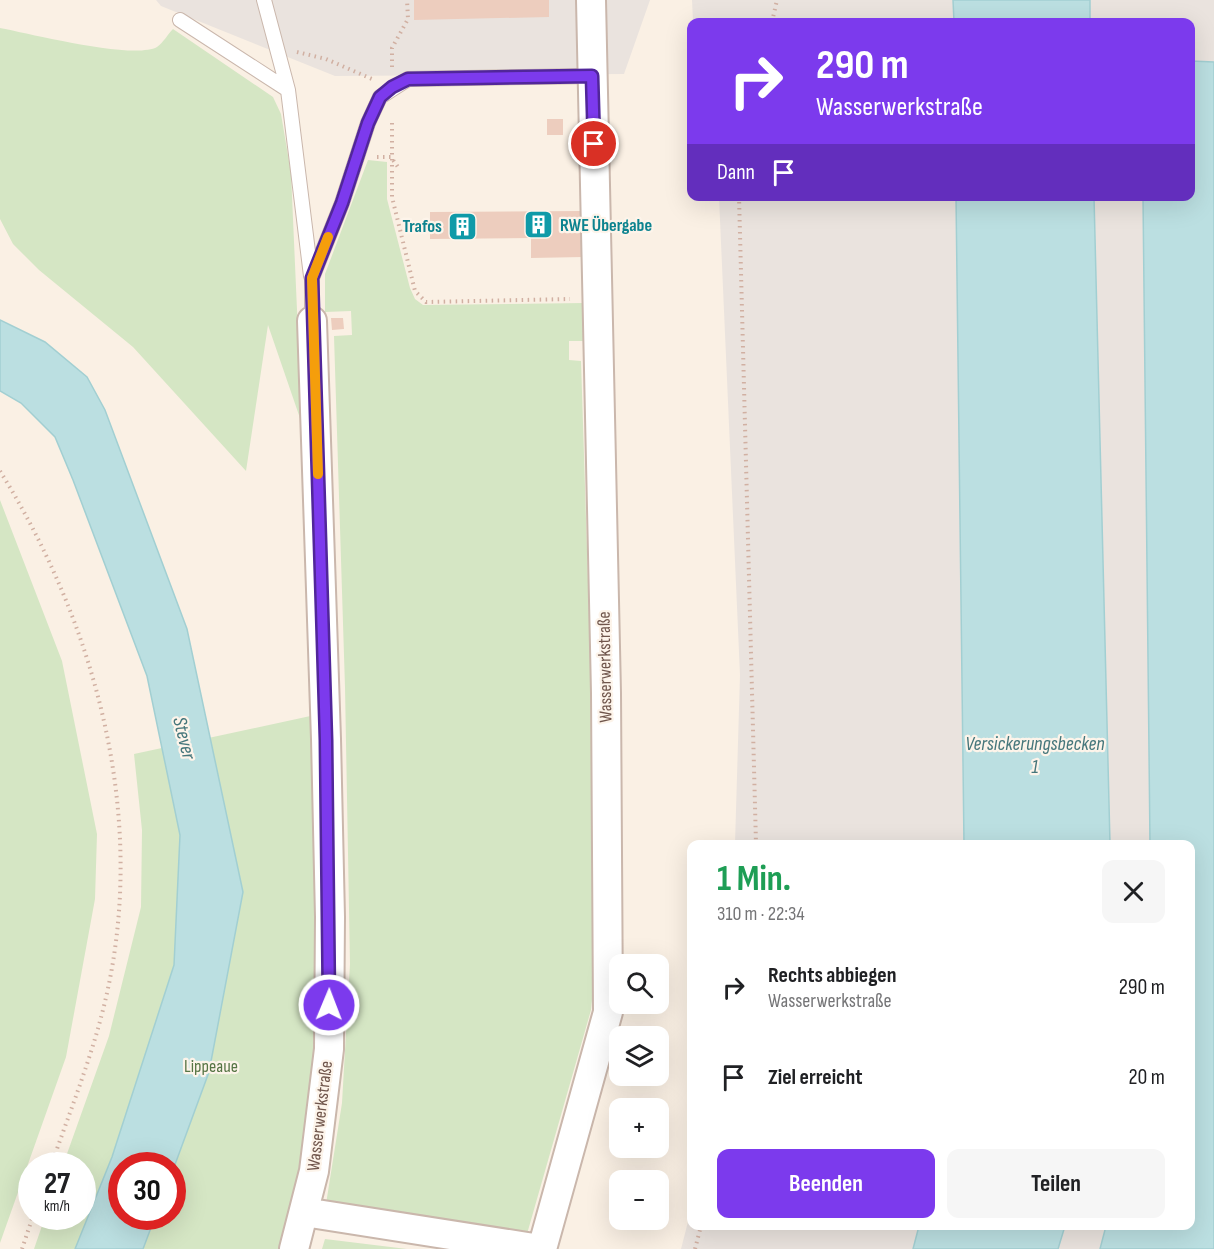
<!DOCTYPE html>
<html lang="de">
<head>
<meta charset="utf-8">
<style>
	:root { --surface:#fff; --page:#f6f6f6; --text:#202124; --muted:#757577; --accent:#7c3aed }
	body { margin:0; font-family:"Sofia Sans Condensed",sans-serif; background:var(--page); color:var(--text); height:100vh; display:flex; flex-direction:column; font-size:22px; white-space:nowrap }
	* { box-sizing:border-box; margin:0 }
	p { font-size:20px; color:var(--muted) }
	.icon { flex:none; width:33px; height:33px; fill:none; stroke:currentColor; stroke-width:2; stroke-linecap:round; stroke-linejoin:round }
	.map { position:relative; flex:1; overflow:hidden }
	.side { position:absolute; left:687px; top:840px; width:508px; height:390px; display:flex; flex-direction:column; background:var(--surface); border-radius:12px; box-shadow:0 6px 24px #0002 }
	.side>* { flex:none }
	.top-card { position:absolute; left:687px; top:18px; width:508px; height:183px; border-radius:12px; box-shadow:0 6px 24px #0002; background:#7c3aed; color:#fff; overflow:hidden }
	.fabs { position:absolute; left:609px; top:954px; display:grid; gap:12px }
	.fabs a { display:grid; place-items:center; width:60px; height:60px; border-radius:12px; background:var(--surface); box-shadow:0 6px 24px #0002; font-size:30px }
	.speed { position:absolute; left:18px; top:1152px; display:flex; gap:12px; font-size:30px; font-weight:700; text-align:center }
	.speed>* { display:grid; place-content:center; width:78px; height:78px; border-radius:50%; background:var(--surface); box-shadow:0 6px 24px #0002; line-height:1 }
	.speed small { font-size:15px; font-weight:400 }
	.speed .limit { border:9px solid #d22; background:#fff; color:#111 }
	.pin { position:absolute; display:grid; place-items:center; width:51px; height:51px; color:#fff; margin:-26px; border:3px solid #fff; border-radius:50%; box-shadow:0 2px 6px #0007 }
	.me { position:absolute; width:66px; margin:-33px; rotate:1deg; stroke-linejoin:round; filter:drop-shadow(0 0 4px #0008) }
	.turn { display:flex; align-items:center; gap:21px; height:126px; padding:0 30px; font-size:27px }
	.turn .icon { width:78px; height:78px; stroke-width:2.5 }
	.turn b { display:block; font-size:42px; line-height:51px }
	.then { display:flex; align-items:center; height:57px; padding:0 30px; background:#0003; gap:12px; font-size:22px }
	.round { display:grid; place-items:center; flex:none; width:63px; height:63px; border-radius:12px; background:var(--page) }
	.headline { display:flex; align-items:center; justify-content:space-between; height:102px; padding:0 30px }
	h1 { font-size:36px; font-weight:700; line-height:45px; color:#1e9e55 }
	.primary-button { display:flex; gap:12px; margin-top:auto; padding:12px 30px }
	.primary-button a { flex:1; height:69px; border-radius:12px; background:var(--accent); color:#fff; font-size:24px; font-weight:700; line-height:69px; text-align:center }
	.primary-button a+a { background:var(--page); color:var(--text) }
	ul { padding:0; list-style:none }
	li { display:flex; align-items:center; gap:18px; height:90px; padding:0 30px }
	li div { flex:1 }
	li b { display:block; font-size:22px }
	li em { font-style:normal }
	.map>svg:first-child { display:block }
	.industrial { fill:#eae3de }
	.green { fill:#d5e6c4; fill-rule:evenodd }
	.water { fill:#bbdfe1; stroke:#a2cfd2; stroke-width:1.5 }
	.building { fill:#edcdbe }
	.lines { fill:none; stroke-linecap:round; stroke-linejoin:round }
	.service-casing { stroke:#cab7ac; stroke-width:16 }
	.minor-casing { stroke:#cab7ac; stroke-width:32 }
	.path { stroke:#d1b0a2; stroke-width:4; stroke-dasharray:1.5 4.5; stroke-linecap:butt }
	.service { stroke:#fff; stroke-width:14 }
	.minor { stroke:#fff; stroke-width:28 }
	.route-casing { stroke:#51269a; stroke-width:15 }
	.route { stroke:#7c3aed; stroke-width:10 }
	.slow { stroke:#f59e0b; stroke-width:10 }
	.labels { text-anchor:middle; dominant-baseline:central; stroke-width:4.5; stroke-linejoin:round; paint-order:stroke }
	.culture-label { font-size:18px; font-weight:bold; fill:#0d838f; stroke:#fdf4ea; text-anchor:start }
	.street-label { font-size:18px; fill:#70564c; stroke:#fdf4ea }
	.park-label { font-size:18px; fill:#577545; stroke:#fdf4ea }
	.water-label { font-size:20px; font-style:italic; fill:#45767b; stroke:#fdf4ea }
</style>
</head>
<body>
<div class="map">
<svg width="1214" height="1249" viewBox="0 0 1214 1249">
	<rect width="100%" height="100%" fill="#faf0e4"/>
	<path class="industrial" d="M156 0H650L624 74 335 76 161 6Z
		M692 0H1214V1249H681L691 1210 692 1226H1191V844H735L740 675 719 197 1191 196V22H693Z"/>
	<path class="green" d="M0 28C32 34 133 60 157 47 163 43 168 34 173 29L273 97 281 114 291 173 302 424 268 325 246 471 133 347 39 270 13 244 0 219Z
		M368 160 387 162V199L410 288 415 299 423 305 584 303V341H569V360L581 361 599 927 591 1010 527 1234 326 1204 342 1103 350 964 345 687 334 336 352 335 351 311 325 312V274Z
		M0 500 62 661 97 834 95 899 66 1057 0 1243Z
		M315 715 322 1035 306 1163 281 1249H34L45 1217 82 1216V1166L63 1165 109 1036 141 907 142 830 134 754ZM122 1166H172V1216H122Z
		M325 1239 407 1249H322Z"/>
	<path class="water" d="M953 0H1090V22H954Z
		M1191 61 1214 62V1249H1100L1106 1226H1191V844H1150L1143 197 1191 196Z
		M956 197H1094L1110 844H964Z
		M0 320 45 342 87 377 105 410 187 629 243 892 209 1072 173 1170 172 1166H122V1216L155 1217 143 1249H75L112 1157 174 965 180 835 147 676 73 480 55 437 21 403 0 391Z
		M919 1226H1065L1058 1249H913Z"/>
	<path class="building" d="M414 0H549V17L414 20Z
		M547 119H563V135H547Z
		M582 211 583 257 531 258V238L430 239V212Z
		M331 318H343L344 329 332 330Z"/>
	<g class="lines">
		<defs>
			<path id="service" d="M264 0 288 90
				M180 20 288 90 311 276
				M312 321V278L342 203 368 123 380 97 408 79 592 76"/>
			<path id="minor" d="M304 1212 540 1249
				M294 1249 314 1171 329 1049 330 917 326 739 312 321
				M542 1249 608 1012 606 693 591 0"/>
		</defs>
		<use href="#service" class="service-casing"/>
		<use href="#minor" class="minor-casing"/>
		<path class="path" d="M772 22 777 0
			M297 52 326 59 372 79
			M392 67V48L408 19 407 0
			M392 123V197L415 291 426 302 570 299
			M377 157H391L400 170
			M739 196 756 844
			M0 471C95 624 147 813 107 993 94 1052 71 1108 51 1166
			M22 1249 33 1216
			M695 1249 701 1226"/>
		<use href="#service" class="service"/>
		<use href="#minor" class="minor"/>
	</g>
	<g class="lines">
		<defs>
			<path id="route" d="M329 1005 326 740 312 278 342 203 368 123 380 97 392 87 408 79 592 76 594 144"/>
		</defs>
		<use href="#route" class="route-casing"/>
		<use href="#route" class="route"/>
		<path class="slow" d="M318 474 312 278 328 237"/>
	</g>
	<defs>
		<symbol id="building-square" viewBox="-11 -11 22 22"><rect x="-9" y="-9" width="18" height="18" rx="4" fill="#0f9aa8" stroke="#fdf4ea"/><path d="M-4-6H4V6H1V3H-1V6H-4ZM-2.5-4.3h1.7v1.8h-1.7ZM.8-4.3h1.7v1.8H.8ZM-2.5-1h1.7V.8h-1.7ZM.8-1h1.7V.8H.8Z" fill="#fff"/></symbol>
	</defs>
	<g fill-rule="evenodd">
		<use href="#building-square" x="522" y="208" width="33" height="33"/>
		<use href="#building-square" x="446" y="210" width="33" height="33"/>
	</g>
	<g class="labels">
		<g class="culture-label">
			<text x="560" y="225">RWE Übergabe</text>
			<text x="442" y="226" text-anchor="end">Trafos</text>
		</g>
		<g class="street-label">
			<text transform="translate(605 667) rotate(-91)">Wasserwerkstraße</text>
			<text transform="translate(320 1116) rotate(-83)">Wasserwerkstraße</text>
		</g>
		<g class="park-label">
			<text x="211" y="1066">Lippeaue</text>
		</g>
		<g class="water-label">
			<text transform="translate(184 738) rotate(76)">Stever</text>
			<text x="1035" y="744">Versickerungsbecken<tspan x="1035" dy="23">1</tspan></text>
		</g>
	</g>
</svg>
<div class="fabs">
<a><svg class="icon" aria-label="search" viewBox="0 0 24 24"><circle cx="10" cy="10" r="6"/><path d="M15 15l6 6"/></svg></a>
<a><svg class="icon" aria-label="layers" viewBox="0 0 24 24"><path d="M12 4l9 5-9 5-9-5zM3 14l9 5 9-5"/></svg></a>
<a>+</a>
<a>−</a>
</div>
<div class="speed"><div>27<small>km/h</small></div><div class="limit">30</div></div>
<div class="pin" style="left:594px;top:144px;background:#d93025"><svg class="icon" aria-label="arrive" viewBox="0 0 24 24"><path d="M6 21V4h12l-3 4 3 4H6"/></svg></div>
<svg class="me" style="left:329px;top:1005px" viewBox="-20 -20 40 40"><circle r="17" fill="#7c3aed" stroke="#fff" stroke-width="3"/><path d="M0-11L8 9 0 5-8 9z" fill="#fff"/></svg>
<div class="top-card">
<div class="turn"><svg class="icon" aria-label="right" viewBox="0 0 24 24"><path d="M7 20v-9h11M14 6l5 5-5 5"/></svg><div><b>290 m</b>Wasserwerkstraße</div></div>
<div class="then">Dann<svg class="icon" aria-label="arrive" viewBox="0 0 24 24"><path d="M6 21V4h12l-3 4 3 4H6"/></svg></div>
</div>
<section class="side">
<div class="headline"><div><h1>1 Min.</h1><p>310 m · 22:34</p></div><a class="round"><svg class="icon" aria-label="close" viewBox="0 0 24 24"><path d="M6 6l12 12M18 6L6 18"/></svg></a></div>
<ul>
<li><svg class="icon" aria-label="right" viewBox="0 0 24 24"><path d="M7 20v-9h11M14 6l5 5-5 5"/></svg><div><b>Rechts abbiegen</b><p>Wasserwerkstraße</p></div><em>290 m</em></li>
<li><svg class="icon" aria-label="arrive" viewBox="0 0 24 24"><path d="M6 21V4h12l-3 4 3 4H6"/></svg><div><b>Ziel erreicht</b></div><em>20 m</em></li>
</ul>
<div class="primary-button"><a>Beenden</a><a>Teilen</a></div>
</section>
</div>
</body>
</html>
